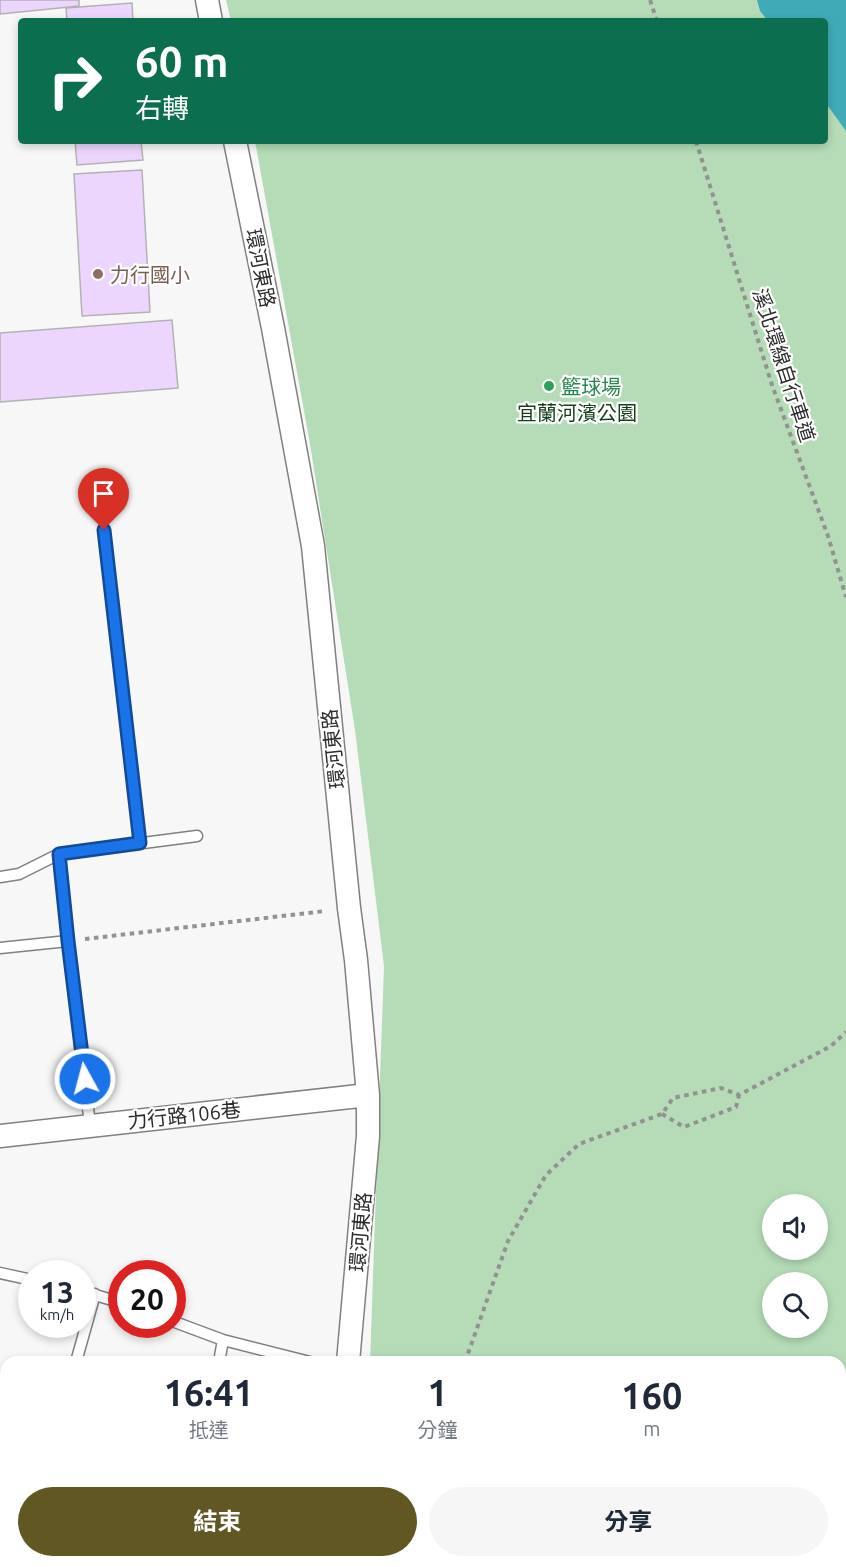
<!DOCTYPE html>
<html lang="zh-TW">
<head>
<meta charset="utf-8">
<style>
	:root { --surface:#fff; --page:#f6f6f7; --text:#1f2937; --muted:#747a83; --accent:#605723 }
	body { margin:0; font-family:Ubuntu,"Noto Sans TC",sans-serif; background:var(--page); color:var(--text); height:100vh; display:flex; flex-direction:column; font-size:22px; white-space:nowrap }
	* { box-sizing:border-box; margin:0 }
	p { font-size:20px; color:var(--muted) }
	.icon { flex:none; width:33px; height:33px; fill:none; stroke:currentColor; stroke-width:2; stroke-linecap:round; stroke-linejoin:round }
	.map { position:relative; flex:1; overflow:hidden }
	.details { position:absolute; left:0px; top:1356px; width:846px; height:212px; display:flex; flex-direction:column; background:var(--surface); border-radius:18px 18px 0 0; box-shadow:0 3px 9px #0003 }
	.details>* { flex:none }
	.hud { position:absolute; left:18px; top:18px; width:810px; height:126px; border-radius:6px; box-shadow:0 3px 9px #0003; background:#0b6e4f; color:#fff; overflow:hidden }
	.buttons { position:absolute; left:762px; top:1194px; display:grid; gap:12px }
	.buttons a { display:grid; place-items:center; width:66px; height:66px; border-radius:50%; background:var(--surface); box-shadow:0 3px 9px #0003; font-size:30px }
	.speed { position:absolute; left:18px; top:1260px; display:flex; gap:12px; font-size:30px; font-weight:700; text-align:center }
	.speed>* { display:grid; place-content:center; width:78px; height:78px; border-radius:50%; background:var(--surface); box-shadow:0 3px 9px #0003; line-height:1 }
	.speed small { font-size:15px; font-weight:400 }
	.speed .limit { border:9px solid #d22; background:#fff; color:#111 }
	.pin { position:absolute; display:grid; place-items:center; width:51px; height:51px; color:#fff; margin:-62px -26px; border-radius:50% 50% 50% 0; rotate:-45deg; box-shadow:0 0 6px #0007 }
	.pin .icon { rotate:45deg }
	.me { position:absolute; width:66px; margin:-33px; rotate:353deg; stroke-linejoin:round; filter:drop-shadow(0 0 4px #0008) }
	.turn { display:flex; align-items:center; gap:21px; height:126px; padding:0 18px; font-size:27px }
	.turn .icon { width:78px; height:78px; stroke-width:2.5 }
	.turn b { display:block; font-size:42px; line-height:51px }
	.eta { display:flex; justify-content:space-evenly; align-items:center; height:102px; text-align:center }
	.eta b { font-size:36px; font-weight:700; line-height:42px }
	.action { display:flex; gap:12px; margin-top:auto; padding:12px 18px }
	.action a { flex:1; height:69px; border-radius:36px; background:var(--accent); color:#fff; font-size:24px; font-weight:700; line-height:69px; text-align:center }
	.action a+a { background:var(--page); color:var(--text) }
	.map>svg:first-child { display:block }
	.green { fill:#b5dcb6; fill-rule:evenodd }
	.water { fill:#40abb7 }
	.building { fill:#ecd6fe; stroke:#b2b2b3; stroke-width:1.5 }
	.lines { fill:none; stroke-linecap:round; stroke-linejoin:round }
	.lane-casing { stroke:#808081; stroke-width:13 }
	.street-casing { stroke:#808081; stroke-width:25 }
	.path { stroke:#929293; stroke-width:4; stroke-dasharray:4.5 4.5; stroke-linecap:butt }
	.lane { stroke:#fff; stroke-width:10 }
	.street { stroke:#fff; stroke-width:22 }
	.route-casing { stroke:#114b97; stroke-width:15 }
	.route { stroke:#1a73e8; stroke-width:10 }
	.education-dot { fill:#8d6e63; stroke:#fff; stroke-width:2 }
	.leisure-dot { fill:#2e9e5b; stroke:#fff; stroke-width:2 }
	.labels { text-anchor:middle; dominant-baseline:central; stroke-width:4.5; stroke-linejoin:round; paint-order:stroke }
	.street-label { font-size:20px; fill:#2c2c2d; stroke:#fff }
	.education-label { font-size:20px; fill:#785e54; stroke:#fff; text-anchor:start }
	.leisure-label { font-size:20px; fill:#27864d; stroke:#fff; text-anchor:start }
	.park-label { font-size:20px; fill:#143d19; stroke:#fff }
</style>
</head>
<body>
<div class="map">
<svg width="846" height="1567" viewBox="0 0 846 1567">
	<rect width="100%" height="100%" fill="#f7f7f8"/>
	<path class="green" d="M226 0H846V1567H355V1562H840V1362H370L384 966 355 730 310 444 255 141H825V21H231ZM772 1204H818V1250H772ZM772 1282H818V1328H772Z"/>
	<path class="water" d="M757 0H846V131L825 102V21H768L760 11Z"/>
	<path class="building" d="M0 0H79V6L0 14Z
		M132 3 133 21H67L66 8Z
		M75 141H141L143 160 77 165Z
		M142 170 150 312 82 316 74 174Z
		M172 320 178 388 0 402V333Z"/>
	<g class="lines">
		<defs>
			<path id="lane" d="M104 530 140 843
				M59 854 68 941 90 1125
				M0 877 19 874 59 854 197 836
				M0 948 68 941
				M0 1273 32 1280
				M82 1291 122 1303
				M172 1321 223 1340 310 1362
				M76 1362 95 1294
				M219 1362 223 1340"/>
			<path id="street" d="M207 0 211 21
				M235 141 273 328 313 546 349 908 356 960 368 1095V1136L348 1362
				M0 1136 368 1095
				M330 1567V1562"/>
		</defs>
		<use href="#lane" class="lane-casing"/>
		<use href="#street" class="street-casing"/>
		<path class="path" d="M650 0 657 21
			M696 141 772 385 828 536 846 597
			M85 939 325 911
			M662 1114 684 1127 736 1107 739 1095
			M465 1362 508 1241 546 1175 579 1144 662 1114 673 1098 721 1088 739 1095 831 1046 846 1032
			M408 1567 410 1562"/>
		<use href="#lane" class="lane"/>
		<use href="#street" class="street"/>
	</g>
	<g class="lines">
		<defs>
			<path id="route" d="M85 1079 68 941 59 854 140 843 104 530"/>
		</defs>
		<use href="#route" class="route-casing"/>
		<use href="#route" class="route"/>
	</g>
	<circle class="education-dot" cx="98" cy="274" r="6"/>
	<circle class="leisure-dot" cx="549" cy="386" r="6"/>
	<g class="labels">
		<g class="street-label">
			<text transform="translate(261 268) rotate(79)">環河東路</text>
			<text transform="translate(784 365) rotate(72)">溪北環線自行車道</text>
			<text transform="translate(333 749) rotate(-96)">環河東路</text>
			<text transform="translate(184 1115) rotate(-6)">力行路106巷</text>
			<text transform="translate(360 1232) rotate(-85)">環河東路</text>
		</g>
		<g class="education-label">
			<text x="110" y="274">力行國小</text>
		</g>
		<g class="leisure-label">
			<text x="561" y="386">籃球場</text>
		</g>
		<g class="park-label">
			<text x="577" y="412">宜蘭河濱公園</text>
		</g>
	</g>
</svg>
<div class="buttons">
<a><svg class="icon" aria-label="sound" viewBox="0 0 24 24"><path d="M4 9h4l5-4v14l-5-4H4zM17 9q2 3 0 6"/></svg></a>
<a><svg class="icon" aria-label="search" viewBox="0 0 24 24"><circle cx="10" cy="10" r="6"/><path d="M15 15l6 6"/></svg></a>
</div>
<div class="speed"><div>13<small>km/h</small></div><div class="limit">20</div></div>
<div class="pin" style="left:104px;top:530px;background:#d93025"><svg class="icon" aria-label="arrive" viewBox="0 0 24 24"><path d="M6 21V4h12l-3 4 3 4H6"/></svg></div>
<svg class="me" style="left:85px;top:1079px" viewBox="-20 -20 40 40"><circle r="17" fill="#1a73e8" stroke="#fff" stroke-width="3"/><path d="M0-11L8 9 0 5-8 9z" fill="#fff"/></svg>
<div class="hud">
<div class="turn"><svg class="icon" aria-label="right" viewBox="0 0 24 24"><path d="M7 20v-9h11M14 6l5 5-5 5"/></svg><div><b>60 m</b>右轉</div></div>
</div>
<section class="details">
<div class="eta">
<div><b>16:41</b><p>抵達</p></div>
<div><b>1</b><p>分鐘</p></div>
<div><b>160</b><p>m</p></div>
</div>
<div class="action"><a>結束</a><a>分享</a></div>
</section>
</div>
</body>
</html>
